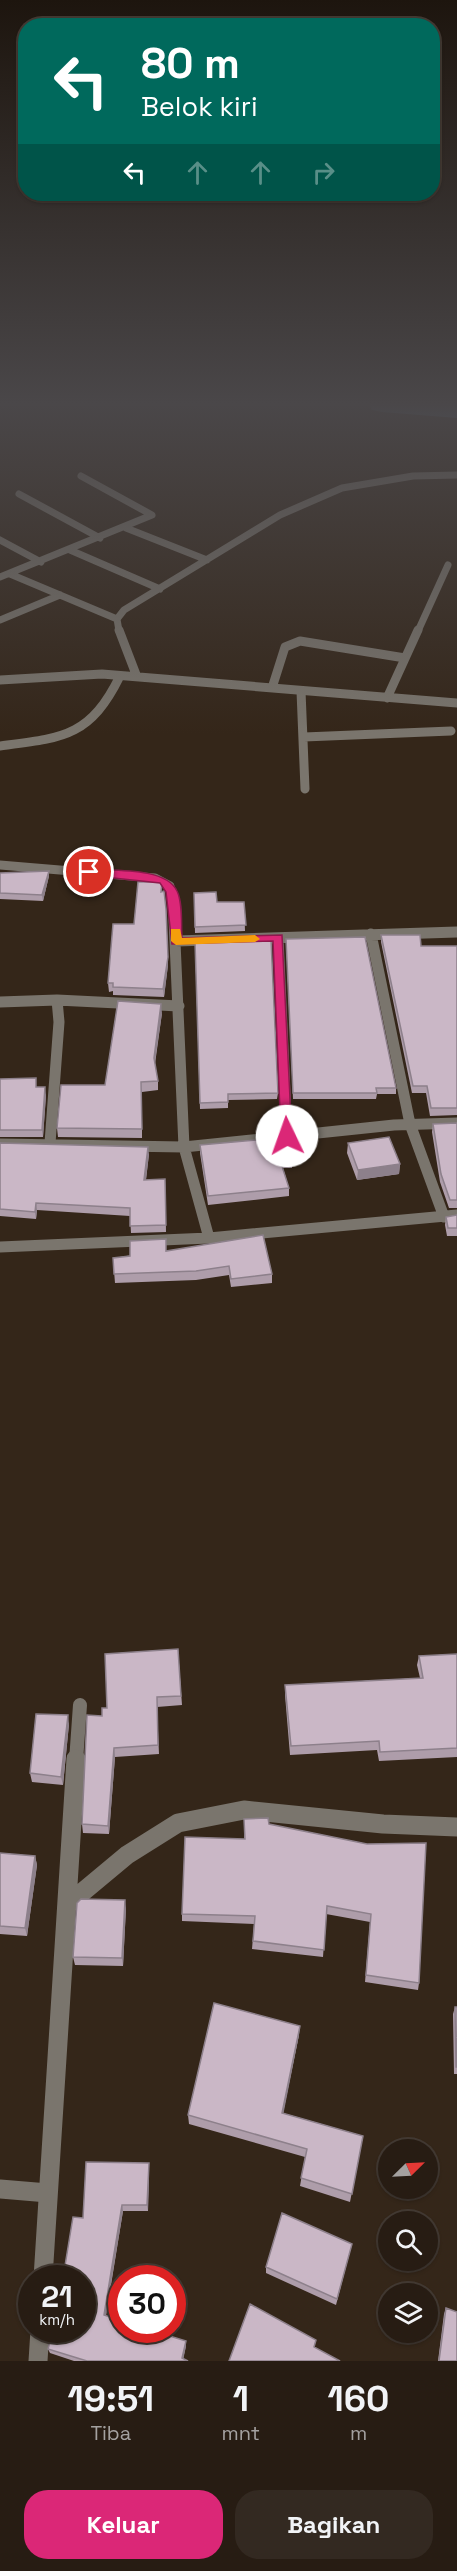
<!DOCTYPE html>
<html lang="id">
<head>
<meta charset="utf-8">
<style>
	:root { --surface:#271c13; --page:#332921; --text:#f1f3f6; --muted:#a4a1a0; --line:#433a33; --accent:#db2777 }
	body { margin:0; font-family:"Space Grotesk",sans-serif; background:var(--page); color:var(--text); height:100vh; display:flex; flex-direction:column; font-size:22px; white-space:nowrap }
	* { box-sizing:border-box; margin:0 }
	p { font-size:20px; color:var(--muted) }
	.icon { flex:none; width:33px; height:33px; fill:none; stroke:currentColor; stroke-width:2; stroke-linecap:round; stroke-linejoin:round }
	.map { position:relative; height:2361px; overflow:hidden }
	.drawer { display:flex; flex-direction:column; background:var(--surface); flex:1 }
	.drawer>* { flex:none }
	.banner { position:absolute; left:18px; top:18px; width:422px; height:183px; border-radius:24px; box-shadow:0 2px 4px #0004,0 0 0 2px var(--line); background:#00695c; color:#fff; overflow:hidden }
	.needle { width:39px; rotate:66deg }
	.fabs { position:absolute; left:378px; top:2139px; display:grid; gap:12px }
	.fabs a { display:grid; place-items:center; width:60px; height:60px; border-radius:50%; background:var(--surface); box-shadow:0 2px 4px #0004,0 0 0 2px var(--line); font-size:30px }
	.speed { position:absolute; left:18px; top:2265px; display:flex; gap:12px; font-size:30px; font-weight:700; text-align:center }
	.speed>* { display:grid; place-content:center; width:78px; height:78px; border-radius:50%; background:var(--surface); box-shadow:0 2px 4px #0004,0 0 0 2px var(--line); line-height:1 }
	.speed small { font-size:15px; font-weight:400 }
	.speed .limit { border:9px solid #d22; background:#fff; color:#111 }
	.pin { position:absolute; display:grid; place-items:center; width:51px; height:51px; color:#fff; margin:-26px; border:3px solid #fff; border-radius:50%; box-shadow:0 2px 6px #0007 }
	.me { position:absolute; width:66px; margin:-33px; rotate:357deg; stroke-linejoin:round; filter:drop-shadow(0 0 4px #0008) }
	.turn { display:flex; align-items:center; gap:21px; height:126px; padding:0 24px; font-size:27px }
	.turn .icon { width:78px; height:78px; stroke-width:2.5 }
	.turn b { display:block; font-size:42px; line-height:51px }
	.lanes { display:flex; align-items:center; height:57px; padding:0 24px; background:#0003; justify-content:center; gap:30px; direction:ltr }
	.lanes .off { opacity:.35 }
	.eta { display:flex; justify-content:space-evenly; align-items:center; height:102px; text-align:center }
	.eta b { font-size:36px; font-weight:600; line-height:42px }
	.action { display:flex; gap:12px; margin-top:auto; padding:12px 24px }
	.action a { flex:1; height:69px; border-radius:24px; background:var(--accent); color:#fff; font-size:24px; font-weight:600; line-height:69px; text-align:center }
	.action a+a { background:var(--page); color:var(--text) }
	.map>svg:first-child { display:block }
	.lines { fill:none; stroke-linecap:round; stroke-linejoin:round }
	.river { fill:#587f9f; fill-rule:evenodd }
	.street-far4 { stroke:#7a756d; stroke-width:7 }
	.street-far3 { stroke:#7a756d; stroke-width:9 }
	.street-far2 { stroke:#7a756d; stroke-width:11 }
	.street-far1 { stroke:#7a756d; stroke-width:14 }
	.street { stroke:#7a756d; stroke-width:19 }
	.wall { fill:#ae9daa }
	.shaded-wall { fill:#8d808b }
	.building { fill:#cab7c6; stroke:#8d808b; stroke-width:1.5 }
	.route { fill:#db2777; stroke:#8e194d; stroke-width:1.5 }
	.slow { fill:#f59e0b }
</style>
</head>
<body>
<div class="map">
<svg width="457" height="2361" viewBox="0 0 457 2361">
	<rect width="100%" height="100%" fill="#342619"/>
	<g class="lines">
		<path class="river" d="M369 404H457V418L382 412 372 410Z"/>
		<path class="street-far4" d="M19 494 100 538
			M126 528 207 560
			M0 540 41 562
			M70 550 160 589
			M10 574 117 619
			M0 577 152 515 81 476
			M0 620 60 595
			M119 631 117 619 124 610 280 515 342 488 413 476 457 475
			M418 631 448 565"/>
		<path class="street-far3" d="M119 630 137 677
			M0 680 102 674 457 703
			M272 688 285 647 300 641 405 658
			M301 691 305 789
			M387 698 418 630
			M304 737 451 731
			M0 746C63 738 90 737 120 676
			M0 865 155 878 170 886 174 921"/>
		<path class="street-far2" d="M174 919 184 1147 209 1238
			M371 934 410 1124 444 1217
			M278 938 287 1136
			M176 941 457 932
			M57 1000 179 1006
			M0 1002 57 1000 59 1022 50 1143
			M0 1144 184 1147 394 1125 457 1123
			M0 1247 209 1238 457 1215"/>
		<path class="street-far1" d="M76 1761 80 1705"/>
		<path class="street" d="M67 1905 127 1855 178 1823 244 1810 383 1824 457 1827
			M0 2189 48 2193
			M43 2278 76 1759
			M38 2361 40 2330"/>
	</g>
	<path class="wall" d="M0 873 49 876 43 901 0 899Z
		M162 892 166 909 168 965 164 997 113 995V991L109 992 108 983 134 924Z
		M194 893 217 902H244L245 931 195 933Z
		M381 935 421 946H457V1115L430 1116 426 1093H412L381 942Z
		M286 939 396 1088V1094H377L376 1099H293Z
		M195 942 278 1093 277 1099 228 1100V1108L200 1109Z
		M162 1013 155 1064 158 1081V1090L142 1092V1138L58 1137 57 1128 105 1085Z
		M0 1079 37 1087 46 1095 43 1137H0Z
		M457 1123V1208H449L440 1182 432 1132 433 1124Z
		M0 1143 149 1154 146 1180 165 1179 166 1232 131 1233 130 1216 37 1210 36 1219 0 1216Z
		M348 1143 400 1164 399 1174 357 1180 347 1153Z
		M200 1145 293 1159 292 1168H283L289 1188V1196L208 1205 200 1153Z
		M457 1215V1236H447L445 1225 446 1217Z
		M166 1250 272 1274V1283L231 1287 229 1275 196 1280 115 1283 113 1258Z
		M178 1649 182 1705 157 1707 159 1754 115 1757 109 1834 83 1833 82 1824 107 1708Z
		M457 1654V1757L379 1761 377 1750 290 1755 285 1695V1685L420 1678 417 1665 419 1656Z
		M69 1724 63 1785 32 1782 30 1773Z
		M244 1819 367 1844 419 1983 418 1990 365 1982 370 1922 326 1914 323 1957 252 1949 254 1924 182 1921V1914L244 1839Z
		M0 1853 35 1856 37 1865 27 1936 0 1934Z
		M126 1908 123 1966 75 1965 73 1957Z
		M455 2007H457V2074H454L453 2014Z
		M299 2035 283 2113 363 2136 350 2202 300 2186 305 2157 189 2124 188 2115Z
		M149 2163V2170L148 2211H123L106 2316 186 2346 183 2359 188 2361H74L50 2353 48 2349 82 2278H63L83 2218Z
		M352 2244 336 2305 266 2273V2267Z
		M446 2308 457 2361H438L444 2314Z"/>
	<path class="shaded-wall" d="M49 871V876L43 901 42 895Z
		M168 957V965L164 997 163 989Z
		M161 1004 162 1013 154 1068V1058Z
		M45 1087 46 1095 43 1137 42 1130Z
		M148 1147 149 1154 145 1187 144 1180Z
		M400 1164 399 1174 357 1180 358 1170Z
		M36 1203 37 1210 36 1219 35 1212Z
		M68 1715 69 1724 63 1785 61 1777Z
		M114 1748 115 1757 109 1834 108 1826Z
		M35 1856 37 1865 27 1936 25 1928Z
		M125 1900 126 1908 123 1966 122 1958Z
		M300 2026 299 2035 282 2121V2113Z
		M149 2163V2170L148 2211 147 2205Z
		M122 2205 123 2211 105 2320 104 2315Z
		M186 2341V2346L183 2361 182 2358Z"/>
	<path class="building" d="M49 871 42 895 0 893V873Z
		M138 882H162L161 892 164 891 166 909 168 957 163 989 113 987V983H108L113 924H134Z
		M216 892 217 902H244L246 925 195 927 194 893Z
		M381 935H420L421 946H457V1108H431L427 1086H413Z
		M365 937 396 1088H376L377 1093H293L286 939Z
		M271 940 278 1093 228 1094V1102L200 1103 195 942Z
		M118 1001 161 1004 154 1058 158 1081 141 1082 142 1129 57 1128 61 1085H105Z
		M36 1078V1087H45L42 1130H0V1079Z
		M457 1123V1200H450L441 1174 433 1124Z
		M289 1137 293 1159 280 1160 289 1188 208 1196 200 1145Z
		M389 1137 400 1164 358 1170 348 1143Z
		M0 1143 148 1147 144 1180 165 1179 166 1225 130 1226V1208L36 1203 35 1212 0 1209Z
		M457 1215V1228H448L446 1217Z
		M263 1235 272 1274 231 1279 229 1266 196 1271 114 1274 113 1258 130 1256V1241L166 1239V1251Z
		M178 1649 181 1696 157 1697 158 1745 114 1748 108 1826 82 1824 87 1715 102 1716V1708H107L105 1654Z
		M457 1654V1748L380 1752 379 1741 291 1746 285 1685 423 1678 419 1656Z
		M36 1714 68 1715 61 1777 30 1773Z
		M268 1818 269 1824 367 1844 426 1843 419 1983 366 1975 371 1914 327 1906 324 1950 253 1941 255 1916 182 1914 185 1837 245 1839 244 1819Z
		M0 1853 35 1856 25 1928 0 1926Z
		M81 1899 125 1900 122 1958 73 1957 77 1903Z
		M214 2003 300 2026 282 2113 363 2136 352 2194 301 2178 307 2149 188 2115Z
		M455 2007H457V2067H456Z
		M86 2162 149 2163 147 2205H122L104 2315 122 2321V2330H150L186 2341 182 2358 188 2361H87L48 2349 53 2330H82V2278H63L73 2217 83 2218Z
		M282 2213 352 2244 337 2299 266 2267Z
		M250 2304 316 2340 314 2347 340 2361H229Z
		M446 2308 457 2312V2361H439Z"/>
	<linearGradient id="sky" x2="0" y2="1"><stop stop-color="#1d150e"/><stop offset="0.55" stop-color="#4a4749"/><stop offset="1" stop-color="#4a4749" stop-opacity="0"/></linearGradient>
	<rect width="457" height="734" fill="url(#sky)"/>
	<path class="route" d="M89 869C112 871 166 867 177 891 183 903 181 924 182 938L282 935 292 1139 287 1141 281 1136 273 941 172 944 166 892 160 883 85 875 83 872Z"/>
	<path class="slow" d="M171 929H180L182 938 255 935 260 939 255 942 176 945 171 941Z"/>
</svg>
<div class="fabs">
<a><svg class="needle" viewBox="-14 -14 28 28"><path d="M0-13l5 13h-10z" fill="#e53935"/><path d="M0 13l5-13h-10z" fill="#a4a1a0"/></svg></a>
<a><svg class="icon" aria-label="search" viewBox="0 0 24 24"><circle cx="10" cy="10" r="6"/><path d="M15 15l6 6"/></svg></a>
<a><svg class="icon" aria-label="layers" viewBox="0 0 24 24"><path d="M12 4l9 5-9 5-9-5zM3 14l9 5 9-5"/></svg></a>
</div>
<div class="speed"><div>21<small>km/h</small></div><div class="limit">30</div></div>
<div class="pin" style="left:89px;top:872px;background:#d93025"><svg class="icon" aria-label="arrive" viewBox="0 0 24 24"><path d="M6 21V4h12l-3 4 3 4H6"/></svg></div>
<svg class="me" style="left:287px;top:1136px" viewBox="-20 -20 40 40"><circle r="19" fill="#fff"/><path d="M0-13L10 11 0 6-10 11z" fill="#db2777"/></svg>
<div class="banner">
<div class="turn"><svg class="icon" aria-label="left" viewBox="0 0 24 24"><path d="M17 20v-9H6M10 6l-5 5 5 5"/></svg><div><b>80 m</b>Belok kiri</div></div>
<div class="lanes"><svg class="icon" aria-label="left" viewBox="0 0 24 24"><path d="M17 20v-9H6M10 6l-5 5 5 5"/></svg><svg class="icon off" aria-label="ahead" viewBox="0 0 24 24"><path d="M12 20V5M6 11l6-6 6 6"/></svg><svg class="icon off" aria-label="ahead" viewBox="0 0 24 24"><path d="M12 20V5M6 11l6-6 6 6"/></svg><svg class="icon off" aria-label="right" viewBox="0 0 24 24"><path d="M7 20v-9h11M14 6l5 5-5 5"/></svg></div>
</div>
</div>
<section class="drawer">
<div class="eta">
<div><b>19:51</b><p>Tiba</p></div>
<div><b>1</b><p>mnt</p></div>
<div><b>160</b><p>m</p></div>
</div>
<div class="action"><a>Keluar</a><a>Bagikan</a></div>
</section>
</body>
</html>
